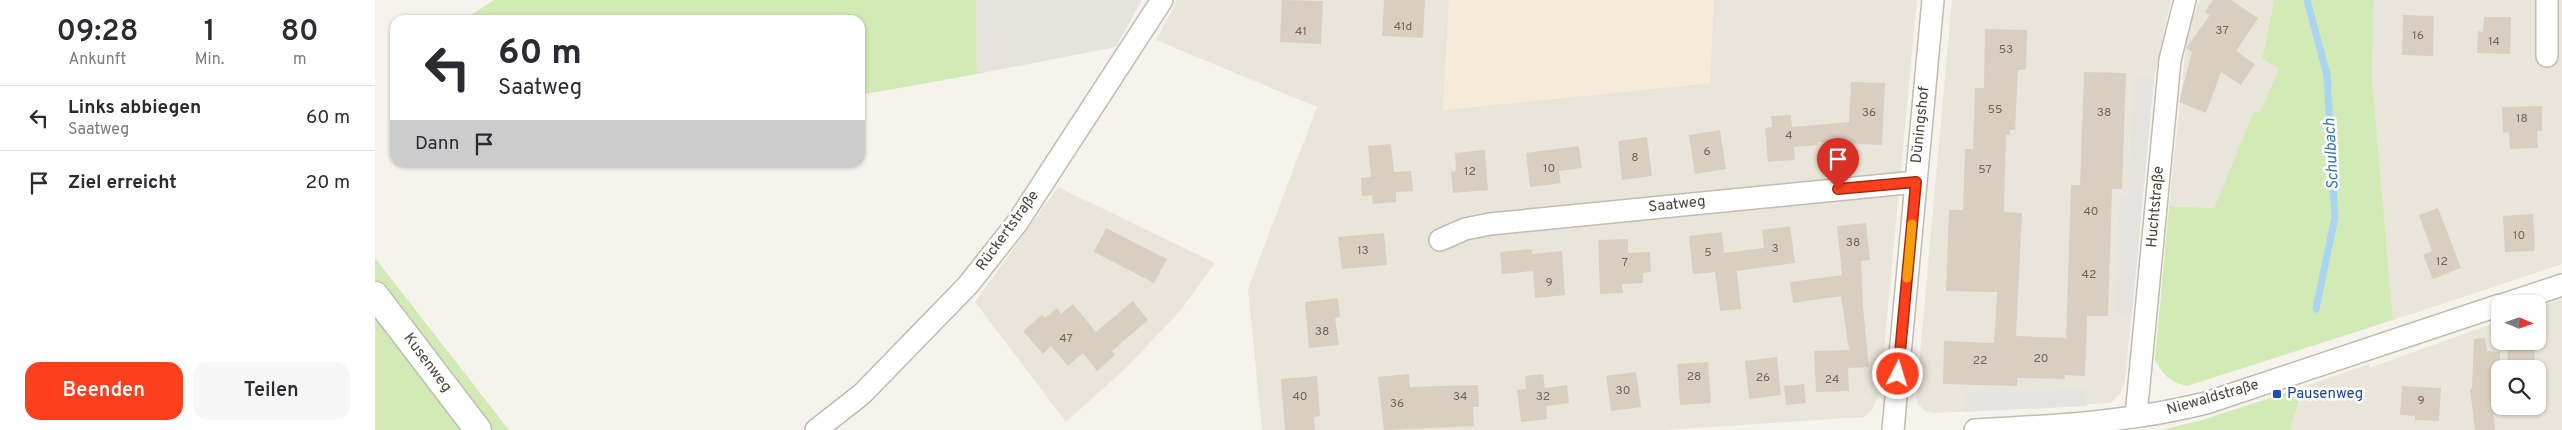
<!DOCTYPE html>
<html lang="de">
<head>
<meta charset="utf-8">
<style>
	:root { --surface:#fff; --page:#f7f7f7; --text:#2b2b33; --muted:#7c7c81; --line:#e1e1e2; --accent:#fc3f1d }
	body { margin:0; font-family:Overpass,sans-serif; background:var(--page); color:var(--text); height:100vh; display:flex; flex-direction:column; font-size:19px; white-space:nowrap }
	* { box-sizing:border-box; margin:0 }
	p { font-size:16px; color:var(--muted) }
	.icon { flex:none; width:28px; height:28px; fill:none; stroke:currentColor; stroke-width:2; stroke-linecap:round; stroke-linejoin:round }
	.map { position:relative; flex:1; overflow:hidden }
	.drawer { display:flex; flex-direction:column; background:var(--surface); width:375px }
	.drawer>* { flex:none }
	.guide { position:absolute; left:15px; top:15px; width:475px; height:152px; border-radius:15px; box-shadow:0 1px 4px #0004; background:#fff; color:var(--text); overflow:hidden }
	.needle { width:32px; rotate:92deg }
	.fabs { position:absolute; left:2116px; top:295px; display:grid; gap:10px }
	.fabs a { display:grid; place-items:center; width:55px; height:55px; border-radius:10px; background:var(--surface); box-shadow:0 1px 4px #0004; font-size:25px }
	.pin { position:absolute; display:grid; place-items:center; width:42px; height:42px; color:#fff; margin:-51px -21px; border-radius:50% 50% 50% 0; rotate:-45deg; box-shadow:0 0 5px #0007 }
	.pin .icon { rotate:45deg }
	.me { position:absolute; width:55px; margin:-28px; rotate:5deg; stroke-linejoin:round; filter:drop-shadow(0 0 4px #0008) }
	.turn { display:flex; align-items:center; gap:18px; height:105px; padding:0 25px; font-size:22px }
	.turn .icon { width:65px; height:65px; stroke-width:2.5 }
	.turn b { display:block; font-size:35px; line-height:42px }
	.then { display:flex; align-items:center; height:48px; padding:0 25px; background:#0003; gap:10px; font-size:19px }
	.eta { display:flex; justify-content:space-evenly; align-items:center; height:85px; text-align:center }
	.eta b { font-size:30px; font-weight:600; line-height:35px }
	.cta { display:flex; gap:10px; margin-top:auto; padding:10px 25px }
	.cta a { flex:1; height:58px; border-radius:15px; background:var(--accent); color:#fff; font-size:20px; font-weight:600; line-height:58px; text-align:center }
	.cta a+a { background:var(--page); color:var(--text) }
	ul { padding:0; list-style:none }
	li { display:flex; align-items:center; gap:15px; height:65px; padding:0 25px; border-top:1px solid var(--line) }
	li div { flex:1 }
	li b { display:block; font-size:19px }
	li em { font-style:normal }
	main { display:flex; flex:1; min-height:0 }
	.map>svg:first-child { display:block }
	.residential { fill:#eae5da; fill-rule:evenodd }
	.commercial { fill:#f7ead8 }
	.industrial { fill:#e6e2dd }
	.green { fill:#d2eab5 }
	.parking { fill:#e5e3e0 }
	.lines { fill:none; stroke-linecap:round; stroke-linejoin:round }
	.stream { stroke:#a9d4f2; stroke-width:7 }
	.building { fill:#d8cfc1 }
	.minor-casing { stroke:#c2bbae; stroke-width:24 }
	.tertiary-casing { stroke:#c2bbae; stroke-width:29 }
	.minor { stroke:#fff; stroke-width:21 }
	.tertiary { stroke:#fff; stroke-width:26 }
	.route-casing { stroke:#a42913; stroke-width:12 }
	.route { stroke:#fc3f1d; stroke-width:9 }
	.slow { stroke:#f59e0b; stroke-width:9 }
	.transit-dot { fill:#1a4fb4; stroke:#fff; stroke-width:2 }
	.labels { text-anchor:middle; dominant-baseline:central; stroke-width:5; stroke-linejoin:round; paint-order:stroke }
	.number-label { font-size:12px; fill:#6e675b }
	.street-label { font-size:15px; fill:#4b4439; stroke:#fff }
	.transit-label { font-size:15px; fill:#164399; stroke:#fff; text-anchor:start }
	.water-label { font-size:16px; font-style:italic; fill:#2e7ab2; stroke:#fff }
</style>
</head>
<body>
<main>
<section class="drawer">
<div class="eta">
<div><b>09:28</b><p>Ankunft</p></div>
<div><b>1</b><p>Min.</p></div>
<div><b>80</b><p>m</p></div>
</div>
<ul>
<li><svg class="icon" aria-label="left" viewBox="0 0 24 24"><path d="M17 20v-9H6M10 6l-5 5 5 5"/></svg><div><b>Links abbiegen</b><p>Saatweg</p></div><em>60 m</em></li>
<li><svg class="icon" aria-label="arrive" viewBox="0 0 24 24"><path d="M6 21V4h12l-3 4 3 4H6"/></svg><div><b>Ziel erreicht</b></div><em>20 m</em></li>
</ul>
<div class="cta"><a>Beenden</a><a>Teilen</a></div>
</section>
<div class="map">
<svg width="2187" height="430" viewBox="0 0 2187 430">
	<rect width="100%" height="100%" fill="#f6f3ec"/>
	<path class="residential" d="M802 0H1074L1068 110 1334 83 1339 0H1542L1505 391 1497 410 1489 417 1289 430H887L873 289 942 107 781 40Z
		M1577 0H1796L1779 78 1750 381 1746 392 1736 403 1560 413 1550 411 1543 404 1541 399Z
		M1824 0H1899L1887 58 1905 69 1885 113 1879 112 1839 208 1794 206 1812 35Z
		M1999 0H2187V264L2018 320 1997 77Z
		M683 187 840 263 806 310 751 368 691 422 600 302Z
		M2187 299V430H1915L1928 387 1994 364V368L2125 321V341H2162L2163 307ZM2125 369H2162V406H2125Z"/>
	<path class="commercial" d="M1074 0H1339L1335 83 1068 110Z"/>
	<path class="industrial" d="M601 0H767L741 47 602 74Z"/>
	<path class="green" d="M119 0H601L602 74 485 95V20H88Z
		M1899 0H1999L1997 77 2018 320 1812 386C1795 382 1788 375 1780 360L1794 206 1839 208 1879 111 1885 113 1904 69 1887 58Z
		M0 258 134 430H116L0 279Z
		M0 313 88 430H0Z
		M1928 387 1915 430H1787L1827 420Z"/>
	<path class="parking" d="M1758 76 1779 78 1757 315 1739 314 1744 196H1753Z
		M1711 389 1712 406 1589 412 1588 394Z"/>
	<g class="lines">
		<path class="stream" d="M1932 0 1952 75 1960 217 1941 309"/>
	</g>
	<path class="building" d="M907 0 948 1 946 44 905 42Z
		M1009 0H1050L1048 38 1007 36Z
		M1838 0H1856L1883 18 1861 51 1880 64 1866 85 1846 72 1831 113 1804 102 1817 52 1811 48 1835 15 1830 12Z
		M2028 15 2059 16 2058 56 2027 55Z
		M2109 17H2136L2135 54 2102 53 2103 31 2108 32Z
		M1610 29 1652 30 1651 70H1643L1640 130H1635V135H1631L1629 212 1647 213 1641 336 1691 338 1696 185H1705L1709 72 1751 73 1747 189H1737L1733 316H1712L1710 376 1690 375V379L1642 378V386L1568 384 1569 341 1619 343 1622 292 1571 291 1574 210H1588L1590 149H1598L1600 88H1609Z
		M1476 82 1510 83 1507 145 1443 142V145L1419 147 1420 160 1393 162 1390 128 1397 127 1396 116 1416 115 1417 127 1474 122Z
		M2167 106V131H2162L2163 148 2135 149 2134 132 2128 133 2127 107Z
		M1345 130 1351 169 1320 174 1314 135Z
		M1272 137 1277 176 1247 180 1243 141Z
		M1016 144 1019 172 1036 171 1038 191 1021 192V202L998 204 997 195 987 196 986 178 996 177 993 146Z
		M1204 146 1207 168 1184 171 1186 183 1155 187 1151 153Z
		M1110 150 1113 190 1078 193 1076 172 1081 171 1080 153Z
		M2063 208 2086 268 2058 279 2048 255 2057 251 2044 215Z
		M2158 214 2160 251 2130 252 2128 216Z
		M1491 223 1495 260 1486 261 1488 307 1494 367 1473 368 1474 391 1441 392 1439 351 1474 350 1466 296 1418 303 1415 282 1467 275 1462 226Z
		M1415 226 1420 263 1362 271 1366 309 1345 311 1340 272 1318 274 1314 236 1347 232 1349 253 1389 248 1387 230Z
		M731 228 792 259 779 283 719 252Z
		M1009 233 1012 265 967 269 963 237Z
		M1253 239V253L1275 252 1276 272 1268 273V283L1247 284 1248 293 1225 294 1223 240Z
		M1157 249V254L1187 251 1190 295 1160 298 1158 271 1127 274 1125 252Z
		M963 298 965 317 960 318 964 345 934 348 930 302Z
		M758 301 773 320 737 351 740 355 722 371 708 353 693 366 676 346 668 354 648 331 667 315 670 318 682 308 686 314 698 304 721 332Z
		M2110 338 2112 351 2125 352V387H2116L2120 430H2100L2095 389H2097L2099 339Z
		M2133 345 2160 346 2159 369H2132Z
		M1402 357 1406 395 1374 399 1370 361Z
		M1333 362 1336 403 1305 405 1302 364Z
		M1261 372 1266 407 1236 411 1231 376Z
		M1034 374 1035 387 1103 385 1104 407H1098L1099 426 1009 430 1003 377Z
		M1168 374 1170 388 1192 385 1194 403 1171 406 1172 419 1146 422 1142 390 1151 389 1150 376Z
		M942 376 945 416 939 417 940 430H910L906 379Z
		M1429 384 1431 403 1411 405 1409 386Z
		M2027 386 2066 388 2064 421 2040 420V416L2025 415Z"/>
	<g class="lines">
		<defs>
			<path id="minor" d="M2172 56V0
				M1065 240 1090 229 1115 224 1541 182
				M2130 304 2187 285
				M1761 416 1795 60 1810 0
				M441 430 487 394 593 285 642 223 787 0
				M1518 430 1558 0
				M1600 430C1678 426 1755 422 1831 403L2125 305"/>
			<path id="tertiary" d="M0 295 103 430"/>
		</defs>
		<use href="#minor" class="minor-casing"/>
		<use href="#tertiary" class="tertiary-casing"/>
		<use href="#minor" class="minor"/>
		<use href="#tertiary" class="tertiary"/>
	</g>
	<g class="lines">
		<defs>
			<path id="route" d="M1463 189 1541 182 1523 374"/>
		</defs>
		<use href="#route" class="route-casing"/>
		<use href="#route" class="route"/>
		<path class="slow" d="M1532 278 1537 224"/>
	</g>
	<rect class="transit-dot" x="1897" y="389" width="10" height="10" rx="2.5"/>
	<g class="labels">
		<g class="number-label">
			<text x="1028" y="27">41d</text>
			<text x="1847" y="31">37</text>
			<text x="926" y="32">41</text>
			<text x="2043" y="36">16</text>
			<text x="2119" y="42">14</text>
			<text x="1631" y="50">53</text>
			<text x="1620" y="110">55</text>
			<text x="1494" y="113">36</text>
			<text x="1729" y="113">38</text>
			<text x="2147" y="119">18</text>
			<text x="1414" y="136">4</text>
			<text x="1332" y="152">6</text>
			<text x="1260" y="158">8</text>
			<text x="1174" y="169">10</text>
			<text x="1610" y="170">57</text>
			<text x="1095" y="172">12</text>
			<text x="1716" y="212">40</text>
			<text x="2144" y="236">10</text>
			<text x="1478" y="243">38</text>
			<text x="1400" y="249">3</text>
			<text x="988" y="251">13</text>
			<text x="1333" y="253">5</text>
			<text x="2067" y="262">12</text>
			<text x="1250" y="263">7</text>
			<text x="1714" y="275">42</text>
			<text x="1174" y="283">9</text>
			<text x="947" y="332">38</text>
			<text x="691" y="339">47</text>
			<text x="1666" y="359">20</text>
			<text x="1605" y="361">22</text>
			<text x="1319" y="377">28</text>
			<text x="1388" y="378">26</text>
			<text x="1457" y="380">24</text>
			<text x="1248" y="391">30</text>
			<text x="925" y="397">40</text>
			<text x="1085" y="397">34</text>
			<text x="1168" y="397">32</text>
			<text x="2046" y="401">9</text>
			<text x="1022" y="404">36</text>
		</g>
		<g class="street-label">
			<text transform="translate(1546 125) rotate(-84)">Düningshof</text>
			<text transform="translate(1302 205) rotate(-6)">Saatweg</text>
			<text transform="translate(1781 207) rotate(-85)">Huchtstraße</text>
			<text transform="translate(633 231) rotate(-54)">Rückertstraße</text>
			<text transform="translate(52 363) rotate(53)">Kusenweg</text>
			<text transform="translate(1838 398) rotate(-16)">Niewaldstraße</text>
		</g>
		<g class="transit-label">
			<text x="1912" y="394">Pausenweg</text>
		</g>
		<g class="water-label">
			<text transform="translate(1957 154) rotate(-93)">Schulbach</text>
		</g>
	</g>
</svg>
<div class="fabs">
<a><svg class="needle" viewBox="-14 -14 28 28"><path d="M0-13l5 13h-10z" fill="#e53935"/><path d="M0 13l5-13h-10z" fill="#7c7c81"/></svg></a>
<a><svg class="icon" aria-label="search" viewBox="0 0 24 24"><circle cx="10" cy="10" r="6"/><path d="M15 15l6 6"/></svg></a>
</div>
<div class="pin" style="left:1463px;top:189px;background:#d93025"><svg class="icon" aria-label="arrive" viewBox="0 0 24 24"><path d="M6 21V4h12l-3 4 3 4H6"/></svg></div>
<svg class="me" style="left:1523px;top:374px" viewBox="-20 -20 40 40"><circle r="17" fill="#fc3f1d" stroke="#fff" stroke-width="3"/><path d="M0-11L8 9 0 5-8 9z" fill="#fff"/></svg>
<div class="guide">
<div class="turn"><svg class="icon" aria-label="left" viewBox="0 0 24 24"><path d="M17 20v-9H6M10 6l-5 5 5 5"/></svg><div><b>60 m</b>Saatweg</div></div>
<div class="then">Dann<svg class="icon" aria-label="arrive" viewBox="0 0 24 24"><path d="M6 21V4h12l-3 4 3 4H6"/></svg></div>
</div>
</div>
</main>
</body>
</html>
